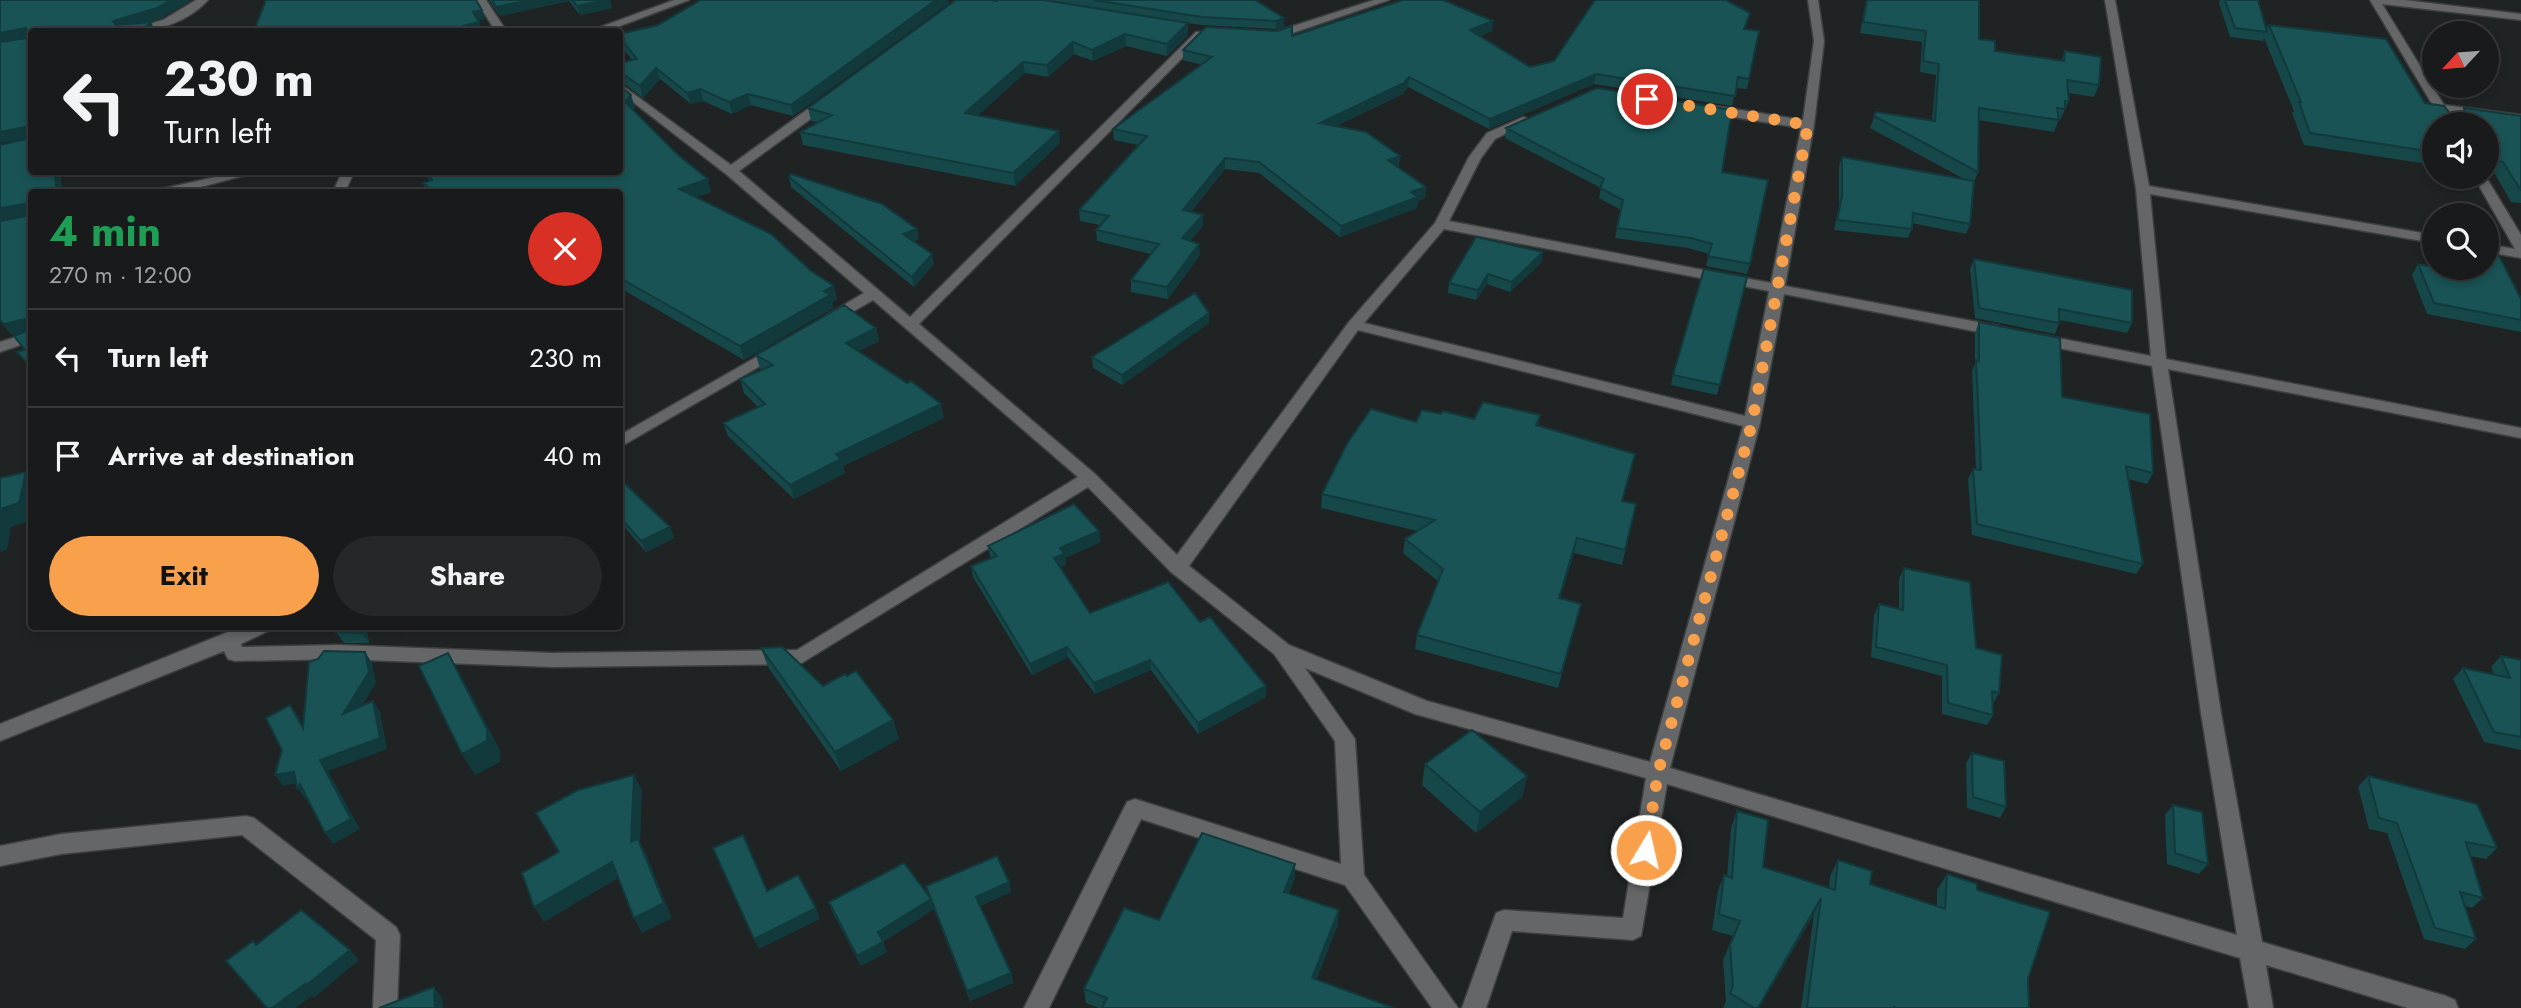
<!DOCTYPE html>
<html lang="en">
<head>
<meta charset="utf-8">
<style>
	:root { --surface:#181a1b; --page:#252728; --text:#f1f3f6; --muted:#9fa1a3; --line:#36383a; --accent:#f8a04b }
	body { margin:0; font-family:Jost,sans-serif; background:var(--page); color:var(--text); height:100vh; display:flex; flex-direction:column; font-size:26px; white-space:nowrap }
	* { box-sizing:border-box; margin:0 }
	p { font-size:23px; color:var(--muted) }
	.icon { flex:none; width:38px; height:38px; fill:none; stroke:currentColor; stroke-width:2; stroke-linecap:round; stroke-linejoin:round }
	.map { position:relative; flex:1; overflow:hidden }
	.panel { position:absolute; left:28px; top:189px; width:595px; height:441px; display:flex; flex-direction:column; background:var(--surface); border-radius:7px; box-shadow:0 4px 10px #0003,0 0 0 2px var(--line) }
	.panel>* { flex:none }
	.banner { position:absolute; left:28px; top:28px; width:595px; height:147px; border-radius:7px; box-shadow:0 4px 10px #0003,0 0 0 2px var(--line); background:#181a1b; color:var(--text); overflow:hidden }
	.needle { width:46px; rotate:244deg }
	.tools { position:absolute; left:2422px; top:21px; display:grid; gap:14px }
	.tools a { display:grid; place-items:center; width:77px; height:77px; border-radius:50%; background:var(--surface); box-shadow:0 4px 10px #0003,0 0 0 2px var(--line); font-size:35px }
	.pin { position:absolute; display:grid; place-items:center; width:60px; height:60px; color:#fff; margin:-30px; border:4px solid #fff; border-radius:50%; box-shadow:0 2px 7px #0007 }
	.me { position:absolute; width:77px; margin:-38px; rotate:9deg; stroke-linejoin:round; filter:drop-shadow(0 0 5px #0008) }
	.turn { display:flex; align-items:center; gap:24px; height:147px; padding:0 21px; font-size:32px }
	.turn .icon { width:91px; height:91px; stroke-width:2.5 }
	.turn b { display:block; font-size:49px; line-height:60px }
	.round { display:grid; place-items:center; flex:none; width:74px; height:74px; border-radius:37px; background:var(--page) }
	.headline { display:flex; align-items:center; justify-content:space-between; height:119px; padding:0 21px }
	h1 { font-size:42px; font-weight:700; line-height:52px; color:#1e9e55 }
	.primary-button { display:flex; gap:14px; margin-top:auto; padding:14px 21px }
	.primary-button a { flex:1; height:80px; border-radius:42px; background:var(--accent); color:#111; font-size:28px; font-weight:700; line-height:80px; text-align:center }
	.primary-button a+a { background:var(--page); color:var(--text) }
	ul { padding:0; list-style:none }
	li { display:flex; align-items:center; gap:21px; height:98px; padding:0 21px; border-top:2px solid var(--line) }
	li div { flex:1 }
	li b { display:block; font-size:26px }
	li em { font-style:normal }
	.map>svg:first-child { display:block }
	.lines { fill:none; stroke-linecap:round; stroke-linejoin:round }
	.minor-casing { stroke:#3d3f40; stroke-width:3 }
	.minor { fill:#656667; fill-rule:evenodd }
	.wall { fill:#164749 }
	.shaded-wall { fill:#123a3c }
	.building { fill:#195355; stroke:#123a3c; stroke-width:2 }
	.route { stroke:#f8a04b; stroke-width:12; stroke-dasharray:0 21.6 }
</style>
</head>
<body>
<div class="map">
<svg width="2521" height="1008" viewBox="0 0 2521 1008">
	<rect width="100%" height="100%" fill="#202324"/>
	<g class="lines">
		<defs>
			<path id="minor" d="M196 0H208C185 25 153 32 121 32L163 20Z
				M476 0H486L507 32H496Z
				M674 0H689L604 32H587Z
				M1374 0H1389L1281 37 1270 38 1265 35Z
				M1808 0H1818L1824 41 1814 125 1785 286 1999 326 2007 331 1999 336 1784 294 1760 423 1670 768 2237 935 2201 713 2152 366 2037 344 2029 339 2037 334 2151 356 2136 189 2105 0H2115L2149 186 2434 235V243L2150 194 2166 359 2521 428V438L2168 369 2221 713 2262 942 2446 996 2455 1000 2458 1008H2408L2266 965 2273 1008H2249L2240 958 1667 784 1641 936 1633 940 1512 931 1486 1008H1462L1496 913 1504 910 1623 918 1646 778 1415 714 1305 668 1355 739 1364 875 1458 1008H1432L1345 885 1141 819 1049 1008H1024L1127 802 1135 799 1341 864 1335 741 1274 654 1171 572 1088 487 800 664 552 667 339 659 235 661 228 659 224 651 0 741V724L243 626H270L268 631 241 644 242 647 339 645 552 653 797 650 1078 477 873 300 835 322H825V316L864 293 726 174 620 92V84L731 165 823 98H831V104L739 171 910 317 1196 32H1204V36L919 324 1095 474 1177 555 1349 322 1435 223 1469 157 1487 133 1523 117 1533 120 1495 139 1481 158 1449 221 1771 283 1801 128 1708 113 1702 109 1708 105 1803 120 1814 41ZM1444 229 1769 291 1745 416 1364 323ZM1358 330 1743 426 1650 762 1427 701 1289 645 1189 566Z
				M2370 0H2404L2521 14V20L2382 4 2444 105 2521 115V123L2449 113 2456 124H2444Z
				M238 172H258L181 192H159L161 189Z
				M342 172H354L345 192H333Z
				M2474 177H2486L2521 235V258L2487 252V244L2515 249Z
				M32 332V341L0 352V342Z
				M776 346 781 348 784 351 781 354 620 447V435Z
				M246 816 254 818 396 927 400 935 397 1008H373L376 940 242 835 61 854 0 866V846L61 834Z"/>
		</defs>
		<use href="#minor" class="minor-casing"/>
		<use href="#minor" class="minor"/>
	</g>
	<path class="wall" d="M0 0 162 18 147 22 157 31 32 32V370L17 352 24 350 14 336 21 333 12 335 0 321V221L27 215 0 220V145L27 139V138L0 143Z
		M489 0H610L612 8 580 15 569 1 500 16Z
		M997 0H1255L1284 27 1276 29 1202 25 1179 22 1188 23V35L1167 56 1126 46 1093 61 1074 54 1048 77 1025 73 978 115 1060 143 1015 186 803 145 800 132 818 122 811 121 808 108 997 1Z
		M1866 0H1979V39L1995 51 2061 61 2065 51 2099 85 2094 97 2068 93 2069 101 2060 120H2059L2054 132 1978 120V172L1974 182 1970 224 1966 234 1912 223V229L1908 238 1834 230 1839 205V166L1842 157 1964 179 1870 128 1876 112 1932 121 1936 75 1920 72 1922 42 1860 33Z
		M2220 0H2258L2266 29 2269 25 2425 103 2451 115H2460L2464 108 2521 116V203L2511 202 2495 174 2487 173V124H2434V165L2304 145 2292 113 2294 111 2264 38 2263 41 2230 37 2219 3Z
		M949 3 793 116 751 105 732 114 703 101 691 104 660 79 643 98 622 82 620 83V63L632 60 621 46 620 34Z
		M1747 23 1745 29 1759 31 1747 89 1736 88 1732 106 1594 84 1489 129 1408 87 1403 94 1336 126 1399 167 1426 187 1425 198 1418 201 1417 208 1340 237 1259 173 1225 169 1191 212 1203 215V226L1190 241 1200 255 1168 299 1131 292V280L1151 254 1097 241 1096 230 1100 225 1080 221 1079 210 1138 145 1114 140 1113 129 1202 65 1183 60V50L1292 36 1492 31 1480 36 1530 67Z
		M620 86 635 107 633 110 711 192 695 197 837 299 832 302 833 308 744 360 620 288V192H427L423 183 430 181 424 172H620Z
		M1506 128 1722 172 1750 264 1747 274 1706 266 1709 254 1688 248 1615 238 1621 210 1599 198 1601 188 1505 138Z
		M789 177 919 239 913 241 934 264 914 287 791 187Z
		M1974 259 2132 323 2127 333 2059 320V323L2055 334 1975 318 1970 269Z
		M1542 262 1510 292 1487 284 1476 300 1448 293 1449 283Z
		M2418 264 2447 269 2446 268H2487L2521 299V332L2427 314 2412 275Z
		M1747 277 1717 395 1671 385 1673 375Z
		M1979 322 2062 397 2153 473 2147 484 2128 479 2143 564 2136 574 1972 535 1968 479 1973 469H1976L1972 371 1975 364V333Z
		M1209 323 1122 385 1093 368 1092 357Z
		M876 328 879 341 859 351 944 418 843 466 845 473 794 499 728 436 723 423 758 407 744 393 740 379 762 370 760 369 756 355Z
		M1441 414 1474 419 1540 415 1538 426 1635 454 1622 501 1636 504 1622 565 1574 553 1560 598 1581 604 1558 688 1415 649 1417 635 1438 581 1403 553 1405 539 1417 531 1321 508 1322 494Z
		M620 479 670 527 674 538 646 552 620 522Z
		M1099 531 1100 542 1065 558 1066 565 1060 567 1090 613 1200 622 1266 697 1198 734 1151 670 1095 694 1068 657 1032 675 973 577 971 566 991 558 990 556 988 546Z
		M1904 568 1976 648 1999 693 1993 704H1992L1993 715 1987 725 1942 714V676L1871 657 1874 615 1879 604 1899 609V579Z
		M340 626H366L369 643H344L336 632Z
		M761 648 823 686 893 720 899 739 841 771 768 667Z
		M2501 656 2521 660V750L2484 742 2453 679 2463 668 2494 675 2491 667Z
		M1972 753 2006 807 2000 818 1967 808 1966 763Z
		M1425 764 1527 776 1522 797 1476 833 1422 785Z
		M2368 776 2497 848 2486 859 2470 856 2483 898 2472 908 2465 906 2476 939 2465 949 2424 939 2387 833 2369 829 2358 787Z
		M2173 805 2208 864 2199 874 2167 864 2165 815Z
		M1737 811 1763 867 1829 888 1830 876 1838 860 1870 884 1937 906V890L1947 874 1977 890 2028 979 2029 1008H1801L1814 914 1759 1008H1723L1726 1001 1723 960 1733 936 1712 930 1718 891 1724 875 1727 876 1731 828Z
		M1295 878 1289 893 1338 924 1316 980 1394 1008H1099L1086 1003 1084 989 1159 920Z
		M1009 882 1011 892 980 906 1011 973 1013 983 970 1001 933 907 934 909 883 942 887 952 861 966 833 913 829 902 929 896 926 886Z"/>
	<path class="shaded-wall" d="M171 0H192L162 18 119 31 113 21Z
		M530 0H569V1L500 16 496 7Z
		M606 0H610L612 8 580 15 577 6Z
		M936 0H948L949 3 793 116 791 105Z
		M482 10 485 19 476 21 473 12Z
		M1284 18V27L1276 29V21Z
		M1493 21 1492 31 1469 40 1470 30Z
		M151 22 156 32H140Z
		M479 22 483 31 465 32 463 26Z
		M1188 23V35L1167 56V44Z
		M26 28 32 37 0 43V33Z
		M1125 34 1126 46 1093 61 1092 50Z
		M1073 42 1074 54 1048 77 1047 65Z
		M1023 62 1025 73 967 125 965 113Z
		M656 68 660 79 643 98 640 86Z
		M1596 74 1594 84 1489 129 1490 119Z
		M1409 77 1408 87 1403 94 1319 134 1320 123Z
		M700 89 703 101 691 104 687 93Z
		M748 94 751 105 732 114 729 102Z
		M631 95 635 107 629 114 625 102Z
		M25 127 32 137 0 143V132Z
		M1059 131 1060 143 1015 186 1013 173Z
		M1400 156 1399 167 1387 171 1388 160Z
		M1225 158V169L1183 222V210Z
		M54 172H60L63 192H57Z
		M708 179 711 192 683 202 679 189Z
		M1426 187 1425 198 1418 201 1417 208 1340 237 1341 226 1411 192Z
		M24 204 32 214 0 220V208Z
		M1203 215V226L1183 250 1182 238Z
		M917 229 919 239 905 244 903 234Z
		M1199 244 1200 255 1168 299 1167 287Z
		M1543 252 1542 262 1510 292 1512 282Z
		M932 254 934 264 914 287 912 277Z
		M1488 274 1487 284 1476 300 1478 290Z
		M834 286 837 299 832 302 833 308 744 360 740 346 824 291Z
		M1209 313V323L1122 385V375Z
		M25 319 32 330 12 335 4 324Z
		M876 328 879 341 849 356 846 343Z
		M941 404 944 418 843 466 845 473 794 499 790 485 836 454Z
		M26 472 32 479V521L11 527 7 550 0 552V509Z
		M670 527 674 538 646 552 641 541Z
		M1099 531 1100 542 1065 558 1066 565 1056 569 1054 558 1060 548Z
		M1577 538 1574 553 1556 613 1559 598Z
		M361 626H366L369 643 362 633Z
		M401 626H410L406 634Z
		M1067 647 1068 657 1032 675 1030 664Z
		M365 652 372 663 376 683 350 725 343 714Z
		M448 653 460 674 500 750V762L475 775 462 754Z
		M1150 660 1151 670 1095 694 1094 683Z
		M1266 686V697L1198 734V723Z
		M373 701 380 712 387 749 328 771 360 829 333 844 325 833 320 760Z
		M290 705 298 716 311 739 303 728Z
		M893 720 899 739 841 771 835 752Z
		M294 772 302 782 283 786 275 775Z
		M634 775 642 790 640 842 646 854 672 918 642 933 634 918 631 842Z
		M1527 776 1522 797 1476 833 1480 812Z
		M300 784 308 795 306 799 297 788Z
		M612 862 620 877 544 922 534 907Z
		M1295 864V878L1284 906V892Z
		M1009 882 1011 892 978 907 976 897Z
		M1821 898 1814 914 1759 1008H1758Z
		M931 899 934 909 883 942 887 952 861 966 857 956 878 932Z
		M816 908 820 919 759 949 754 939Z
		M1339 910 1338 924 1312 992V978Z
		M350 950 359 960 314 998 312 996 295 1008H272Z
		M1011 973 1013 983 970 1001 967 991Z
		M434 987 442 998 443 1008H435Z"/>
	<path class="building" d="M0 0H171L157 8 113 21 116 25 151 22 140 32H32V138L29 143 32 142V172H54L57 192H32V368L17 352 25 350 14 336 26 331 25 319 4 324 0 320V221L27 216V206L24 204 0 208V145L27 139 28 130 25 127 0 132V42L28 38 26 28 0 33Z
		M266 0H476L482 10 473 12 479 22 463 26 467 32H256V26Z
		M492 0H530L496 7Z
		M572 0H606L577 6Z
		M701 0H936L791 105 748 94 729 102 700 89 687 93 656 68 640 86 620 72V63L637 59 620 38V34L658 25Z
		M956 0H991L997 1V0H1044L1188 23 1167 44 1125 34 1092 50 1073 42 1047 65 1023 62 965 113 1059 131 1013 173 800 132 832 115 808 108Z
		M1094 0H1255L1284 18 1276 21 1202 17Z
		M1403 0H1443L1493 21 1470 30 1530 67 1554 61 1595 0H1726L1750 13 1744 29 1759 31 1749 79 1738 77 1735 96 1596 74 1490 119 1409 77 1404 83 1320 123 1366 132 1400 156 1388 160 1426 187 1411 192 1418 197 1341 226 1259 162 1225 158 1183 210 1203 215 1182 238 1199 244 1167 287 1131 280 1159 244 1096 230 1109 216 1079 210 1147 136 1113 129 1212 57 1183 50 1206 27 1277 31 1292 26V36Z
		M1867 0H1979V39L1995 41V51L2064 61 2065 51 2101 57 2099 85 2067 80 2069 101H2065V109L2057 108 2059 120 1979 108 1978 172 1874 116 1876 112 1935 121 1939 64 1923 61 1926 31 1863 22Z
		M2225 0H2258L2267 32 2235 28Z
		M2269 25 2386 39 2425 103 2444 106 2451 115 2465 114 2464 108 2521 116V190L2520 189 2503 162 2487 160V124H2434V152L2310 133 2299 102H2301Z
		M620 86 631 95 625 102 678 155 708 179 679 189 771 234 811 271 834 286 824 291 830 295 740 346 620 278V192H435L423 183 432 180 427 172H620Z
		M1597 88 1732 110 1722 172 1768 180 1750 264 1708 256 1712 244 1691 238 1617 228 1623 200 1600 188 1604 179 1506 128Z
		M1842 157 1974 181 1970 224 1913 213 1912 229 1837 220 1842 196Z
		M791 174 882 204 917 229 903 234 932 254 912 277 789 177Z
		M1476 237 1543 252 1512 282 1488 274 1478 290 1449 283Z
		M2487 249 2496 250 2521 299V320L2434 303 2418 264 2461 272 2458 268H2487Z
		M1974 259 2132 290V323L2059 309V323L1979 308Z
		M1704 269 1747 277 1720 385 1673 375Z
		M1195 293 1209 313 1122 375 1092 357Z
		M844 305 876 328 846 343 907 383 911 381 941 404 836 454 841 459 790 485 723 423 765 404 740 379 773 365 756 355Z
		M1979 322 2060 338 2062 397 2150 414 2153 473 2126 466 2143 564 1977 524 1973 469 1981 470 1976 360 1979 361Z
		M1483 402 1540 415 1536 425 1635 454 1622 501 1636 504 1625 550 1577 538 1559 598 1581 604 1561 674 1417 635 1443 569 1405 539 1435 520 1322 494 1348 442 1371 409 1416 422 1422 410 1441 414 1443 411 1474 419Z
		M26 472 19 503 0 509V478Z
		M620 479 670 527 641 541 620 517Z
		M1074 504 1099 531 1060 548 1064 554 1054 558 1090 613 1168 582 1200 622 1210 617 1266 686 1198 723 1150 660 1094 683 1067 647 1030 664 971 566 997 556 988 546Z
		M1904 568 1970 582 1976 648 2002 655 1999 693 1992 691 1993 715 1948 703 1947 665 1876 647 1879 604 1903 610Z
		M340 626H361L362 633 336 632Z
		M782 647 823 686 845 674 847 676 856 671 893 720 835 752 761 648Z
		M324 651 365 652 369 672 343 714 373 701 380 738 320 760 351 819 325 833 300 784 297 788 294 772 275 775 282 750 266 718 290 705 303 728 309 662 318 659Z
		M448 653 487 729V741L462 754 419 666Z
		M2501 656 2521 660V737L2494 732 2463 668 2510 678Z
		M1472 730 1527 776 1480 812 1425 764Z
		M1972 753 2004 761 2006 807 1973 797Z
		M634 775 631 842 638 839 664 903 634 918 612 862 534 907 522 873 559 852 536 813 578 790Z
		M2368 776 2477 804 2497 848 2466 842 2483 898 2460 892 2476 939 2435 928 2397 823 2379 818Z
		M2173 805 2202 812 2208 864 2175 853Z
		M1737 811 1768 820 1763 867 1835 890 1838 860 1872 871 1870 884 1945 909 1947 874 1977 884V890L2050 912 2028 979 2029 1008H1897L1894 1007V1008H1807L1821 898 1758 1008H1754L1730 993 1733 986 1730 945 1740 921 1719 914 1724 875 1732 878Z
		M1202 833 1295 864 1284 892 1339 910 1312 978 1394 1008H1102L1107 998 1084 989 1124 908 1159 920Z
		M743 835 767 891 798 875 816 908 754 939 713 848Z
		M997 856 1009 882 976 897 1011 973 967 991 926 886Z
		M904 863 931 899 878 932 883 942 857 956 829 902Z
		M301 910 350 950 304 987 305 984 272 1008H267L226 961 253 941 256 945Z
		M434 987 435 1008H379Z"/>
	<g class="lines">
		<path class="route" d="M1646 850 1658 773 1752 423 1808 125 1647 99"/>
	</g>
</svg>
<div class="tools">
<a><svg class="needle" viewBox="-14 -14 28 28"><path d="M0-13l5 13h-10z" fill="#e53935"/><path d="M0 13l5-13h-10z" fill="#9fa1a3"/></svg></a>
<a><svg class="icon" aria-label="sound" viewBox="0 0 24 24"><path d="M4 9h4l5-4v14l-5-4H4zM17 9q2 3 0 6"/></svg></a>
<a><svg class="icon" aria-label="search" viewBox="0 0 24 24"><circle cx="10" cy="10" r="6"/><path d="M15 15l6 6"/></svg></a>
</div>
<div class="pin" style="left:1647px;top:99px;background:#d93025"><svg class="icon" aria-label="arrive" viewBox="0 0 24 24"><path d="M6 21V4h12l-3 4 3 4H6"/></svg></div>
<svg class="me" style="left:1646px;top:850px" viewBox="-20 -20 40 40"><circle r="17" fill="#f8a04b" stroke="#fff" stroke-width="3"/><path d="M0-11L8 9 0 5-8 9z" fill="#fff"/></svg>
<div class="banner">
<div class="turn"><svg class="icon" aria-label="left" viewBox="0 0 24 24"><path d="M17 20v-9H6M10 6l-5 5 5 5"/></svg><div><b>230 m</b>Turn left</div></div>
</div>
<section class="panel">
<div class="headline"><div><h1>4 min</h1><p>270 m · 12:00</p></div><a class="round" style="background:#d93025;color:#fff"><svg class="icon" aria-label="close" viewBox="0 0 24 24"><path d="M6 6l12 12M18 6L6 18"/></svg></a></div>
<ul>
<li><svg class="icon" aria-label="left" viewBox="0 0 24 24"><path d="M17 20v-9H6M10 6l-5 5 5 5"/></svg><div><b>Turn left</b></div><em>230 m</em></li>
<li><svg class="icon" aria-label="arrive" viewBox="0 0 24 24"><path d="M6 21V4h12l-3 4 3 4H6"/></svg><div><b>Arrive at destination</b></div><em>40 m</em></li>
</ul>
<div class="primary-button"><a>Exit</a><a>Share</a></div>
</section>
</div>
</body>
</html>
